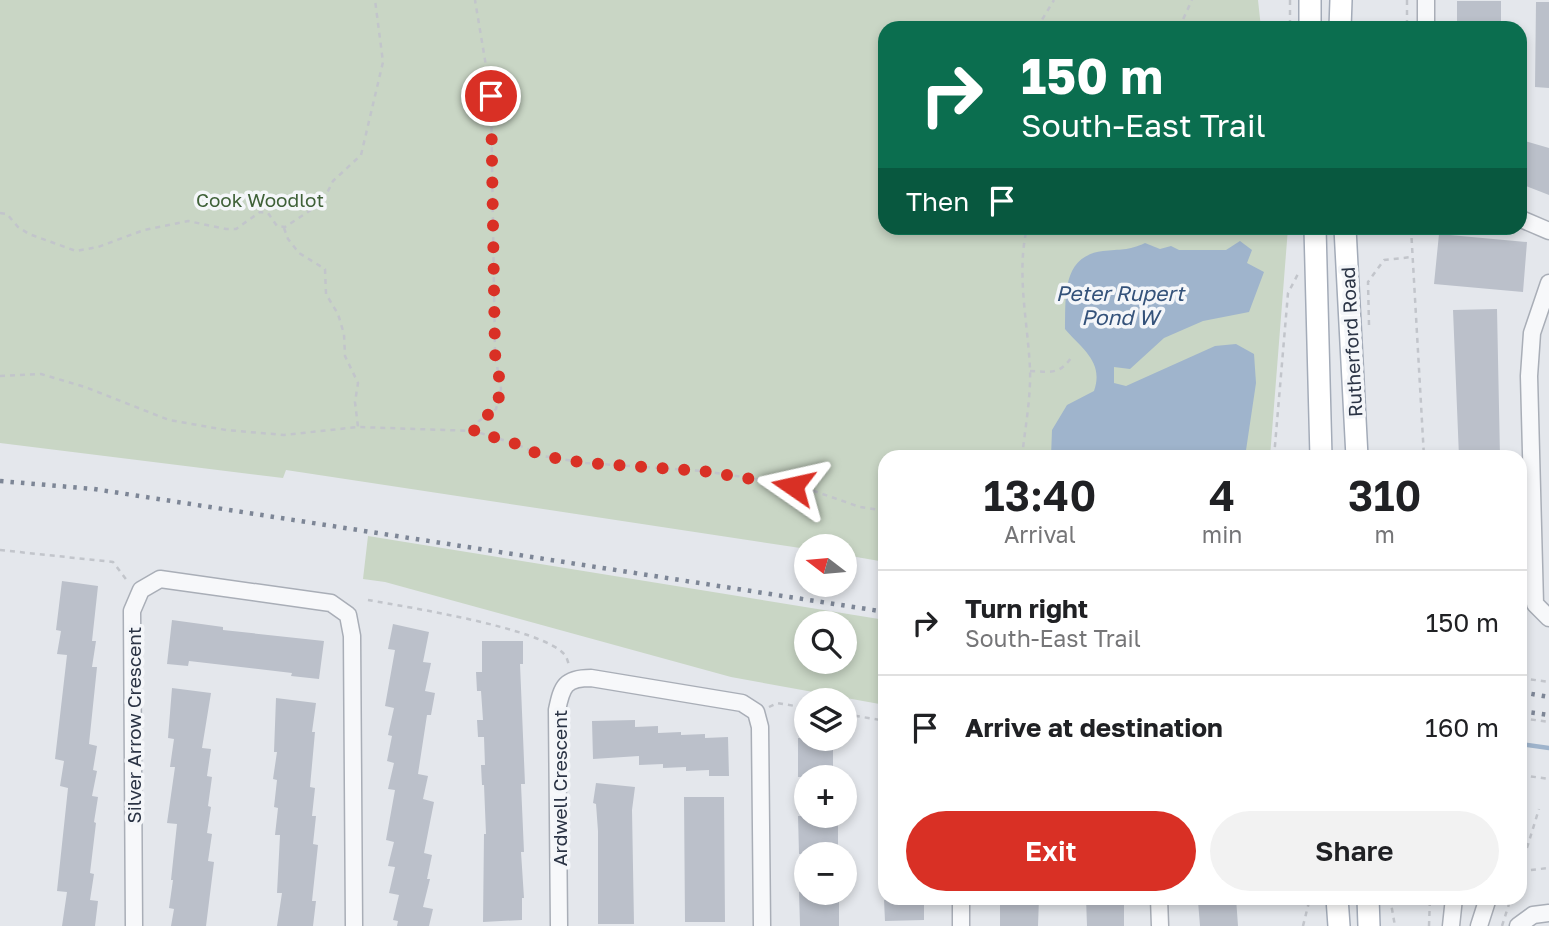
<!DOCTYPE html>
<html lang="en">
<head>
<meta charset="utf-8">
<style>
	:root { --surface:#fff; --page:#f2f2f2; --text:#202124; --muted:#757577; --line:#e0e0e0; --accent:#d93025 }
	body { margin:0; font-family:"Golos Text",sans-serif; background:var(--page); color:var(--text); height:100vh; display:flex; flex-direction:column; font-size:26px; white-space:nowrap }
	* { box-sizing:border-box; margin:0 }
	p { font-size:23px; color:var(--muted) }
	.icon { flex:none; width:38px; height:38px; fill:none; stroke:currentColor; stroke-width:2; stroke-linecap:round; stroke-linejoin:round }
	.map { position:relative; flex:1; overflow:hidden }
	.details { position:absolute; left:878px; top:450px; width:649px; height:455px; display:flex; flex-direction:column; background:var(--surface); border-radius:21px; box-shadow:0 4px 10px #0003 }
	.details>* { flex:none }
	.guide { position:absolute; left:878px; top:21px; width:649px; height:214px; border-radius:21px; box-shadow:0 4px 10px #0003; background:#0b6e4f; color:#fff; overflow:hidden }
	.needle { width:46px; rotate:286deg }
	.tools { position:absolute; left:794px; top:534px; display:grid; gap:14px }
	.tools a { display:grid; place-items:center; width:63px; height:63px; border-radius:50%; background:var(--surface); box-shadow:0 4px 10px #0003; font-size:35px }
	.pin { position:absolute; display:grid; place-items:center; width:60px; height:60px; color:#fff; margin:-30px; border:4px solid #fff; border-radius:50%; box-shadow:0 2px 7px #0007 }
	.me { position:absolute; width:77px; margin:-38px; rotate:281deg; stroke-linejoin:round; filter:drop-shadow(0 0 5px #0008) }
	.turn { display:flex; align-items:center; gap:24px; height:147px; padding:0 28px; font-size:32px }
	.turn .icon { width:91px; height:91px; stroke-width:2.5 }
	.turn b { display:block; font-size:49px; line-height:60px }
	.then { display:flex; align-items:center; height:66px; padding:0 28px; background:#0003; gap:14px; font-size:26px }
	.eta { display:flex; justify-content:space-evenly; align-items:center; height:119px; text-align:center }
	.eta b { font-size:42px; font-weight:600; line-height:49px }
	.cta { display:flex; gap:14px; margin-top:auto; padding:14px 28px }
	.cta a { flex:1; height:80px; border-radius:42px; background:var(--accent); color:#fff; font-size:28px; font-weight:600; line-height:80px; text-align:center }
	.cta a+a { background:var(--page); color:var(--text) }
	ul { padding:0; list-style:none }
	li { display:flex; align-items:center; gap:21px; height:105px; padding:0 28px; border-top:2px solid var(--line) }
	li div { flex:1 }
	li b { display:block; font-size:26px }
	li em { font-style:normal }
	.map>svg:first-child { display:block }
	.green { fill:#c9d6c5; fill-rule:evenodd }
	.water { fill:#9fb4cc }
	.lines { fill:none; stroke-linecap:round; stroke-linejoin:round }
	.stream { stroke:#9fb4cc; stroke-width:4.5 }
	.building { fill:#bbc0ca }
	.minor-casing { stroke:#a9aeb7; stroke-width:19 }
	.major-casing { stroke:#a3abb8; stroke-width:24 }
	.path { stroke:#c2c5cb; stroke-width:2.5; stroke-dasharray:5 5; stroke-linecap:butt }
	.minor { stroke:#f7f8fa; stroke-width:16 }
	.major { stroke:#fff; stroke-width:21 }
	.rail { stroke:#7d8696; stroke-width:4.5; stroke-dasharray:3.5 7; stroke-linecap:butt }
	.route { stroke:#d93025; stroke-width:12; stroke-dasharray:0 21.6 }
	.labels { text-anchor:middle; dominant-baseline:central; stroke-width:7; stroke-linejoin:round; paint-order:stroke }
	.park-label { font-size:19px; fill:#3f6138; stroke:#f4f6f9 }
	.street-label { font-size:19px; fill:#2b3445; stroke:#f4f6f9 }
	.water-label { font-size:21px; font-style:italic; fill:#34527a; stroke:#f4f6f9 }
</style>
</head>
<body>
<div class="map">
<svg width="1549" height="926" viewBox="0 0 1549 926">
	<rect width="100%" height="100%" fill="#e4e7ec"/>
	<path class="green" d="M0 0H1258L1261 28H886V228H1288L1270 457H886L885 562 845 555V546H807V549L286 470 283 478 0 443Z
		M368 536 885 620V705L731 677 385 582 363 579ZM845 623V662H807V623Z"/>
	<path class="water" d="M1240 241 1252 250 1247 263 1264 272 1249 312 1203 321 1164 338 1130 369 1114 367V383L1126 386 1215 346 1236 344 1254 354 1256 383 1245 457H1051L1052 430 1067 405 1094 391C1104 362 1083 350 1065 329 1066 298 1061 256 1103 251 1120 249 1128 251 1145 243L1160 249 1171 246 1179 250H1226Z"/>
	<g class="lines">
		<path class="stream" d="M1521 744 1549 748"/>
	</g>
	<path class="building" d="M1457 1H1501V28H1457Z
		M1536 2H1549V88L1535 87Z
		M1521 140 1549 148V195L1521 184Z
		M1439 234 1527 242 1523 292 1434 284Z
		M1497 309 1500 457H1459L1453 310Z
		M62 581 98 586 92 641H96L92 667H97L89 744 97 746 93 770 97 771 92 796 98 797 94 822 96 823 90 873 94 874 90 900 98 901 95 926H62L67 892 57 891 68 788 60 786 64 761 55 759 67 655 57 654 61 631 56 630Z
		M172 620 223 627V630L324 641 319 679 291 676 292 673 189 661 188 666 167 664Z
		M393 624 429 632 423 662 431 663 425 691 435 693 431 715H427L418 774 428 776 423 799 434 802 424 853 432 855 427 879H430L423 907 433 909 429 926H397L398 921 393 920 399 895 389 893 395 867 388 866 394 842 386 840 395 790 388 789 394 763 387 761 392 736 388 735 394 708 385 706 395 650 388 649Z
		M482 641H523V664H520L525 784H521L524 852H521L524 898H522V920L483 922 484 834H486L484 785H482L481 765H485L484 737H478L477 720H483L481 691H477L476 672H482Z
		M172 688 211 693 202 748 211 749 207 776 212 777 208 806 211 807 207 833 212 834 208 861 214 862 206 926H171L174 909 169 908 173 880H171L177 824 167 823 175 767H170L174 739 168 738Z
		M276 698 316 703 312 732H315L310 787 315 788 312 816H316L313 844 318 845 312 901H316L313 926H277L282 893H277L280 835H275L278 808 274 807 277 780 273 779 277 752H274Z
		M635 720V727L658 726V733L681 732V735L705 734V738L728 737 729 776H709V770L686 771V767L663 768V764L639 765V756L593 759 592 721Z
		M798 738H833V777H798Z
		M596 783 635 787 632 810 634 924H598V831L596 804 593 803Z
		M684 797H724L725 922H685Z
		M798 816H838V854H799Z
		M799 892H839V926H800Z
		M1000 898H1039L1038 926H1000Z
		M1086 898H1124V926H1087Z
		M1236 898 1238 926H1200L1198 901Z
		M924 899V920L885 921 884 900Z"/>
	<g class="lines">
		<defs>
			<path id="minor" d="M1426 28V0
				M1521 219 1549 231
				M1549 283 1532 333 1529 376 1535 604 1549 618
				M961 898V926
				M1159 898 1160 926
				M134 926 132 611 141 590 160 579 331 603 348 615 352 636 354 926
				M559 926 557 710C562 686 565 678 591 678L742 703 756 712 760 727 762 926
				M1451 926 1454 898
				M1479 926 1488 898
				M1518 926 1533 915 1549 913"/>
			<path id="major" d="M1310 0V28
				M1340 28 1341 0
				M1315 228 1321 457
				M1345 228 1357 457
				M1337 898 1339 926
				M1368 898 1369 926"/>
		</defs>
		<use href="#minor" class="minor-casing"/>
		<use href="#major" class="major-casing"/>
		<path class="path" d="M1290 0V28
			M1407 0V28
			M1037 28 1054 0
			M1179 28 1192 0
			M0 213 7 214 18 227 29 234 76 251 98 247 144 230 188 221 226 229H236L260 212 268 213 277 226 285 227 314 208 325 197 333 181 361 155 383 62 375 0
			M284 228 288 239 299 253 325 269 326 294 338 314 344 334 345 356 358 383 355 402 358 427
			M1411 228 1424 457
			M1369 325 1368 282 1384 260 1412 257
			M1030 371C1052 372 1060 375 1073 355
			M0 376 41 374 85 387 169 420 226 430 284 435 358 427 474 431 516 444 543 456 586 463 703 471 775 482 811 490 860 507 886 511
			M474 431 479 421 496 409 501 389 495 354 491 96 475 0
			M1022 457C1025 428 1031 398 1030 369 1028 323 1016 274 1027 228
			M1274 457 1288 293 1298 274
			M0 550 113 562 128 582
			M368 600C406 607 543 628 565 655 567 658 568 662 569 665
			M1521 678 1549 682
			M769 707 777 703 807 708
			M845 714 886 721
			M1521 718 1549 722
			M1521 775 1549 779
			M1521 867 1539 809
			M1521 871 1549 868
			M1390 898 1395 926
			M1303 926 1310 898
			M1429 926 1430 898
			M1502 926 1511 898"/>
		<use href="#minor" class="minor"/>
		<use href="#major" class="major"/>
		<path class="rail" d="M0 481 94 489 886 612
			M1521 692 1549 697
			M1521 711 1549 715"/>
	</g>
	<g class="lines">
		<path class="route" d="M491 96 495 354 501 388 496 409 479 421 474 431 516 444 543 456 586 463 703 471 793 486"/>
	</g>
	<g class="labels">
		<g class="park-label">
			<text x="260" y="199">Cook Woodlot</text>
		</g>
		<g class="street-label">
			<text transform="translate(1351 342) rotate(-93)">Rutherford Road</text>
			<text transform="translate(133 725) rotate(-90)">Silver Arrow Crescent</text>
			<text transform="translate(559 788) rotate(-90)">Ardwell Crescent</text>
		</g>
		<g class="water-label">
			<text x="1120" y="293">Peter Rupert<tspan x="1120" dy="24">Pond W</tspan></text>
		</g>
	</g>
</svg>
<div class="tools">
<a><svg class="needle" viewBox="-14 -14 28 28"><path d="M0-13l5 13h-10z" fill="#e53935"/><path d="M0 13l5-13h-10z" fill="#757577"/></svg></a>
<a><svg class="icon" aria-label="search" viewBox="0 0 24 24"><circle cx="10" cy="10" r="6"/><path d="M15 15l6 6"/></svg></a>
<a><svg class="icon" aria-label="layers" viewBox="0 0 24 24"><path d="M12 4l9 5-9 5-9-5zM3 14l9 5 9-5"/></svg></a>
<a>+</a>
<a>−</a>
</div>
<div class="pin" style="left:491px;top:96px;background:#d93025"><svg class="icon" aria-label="arrive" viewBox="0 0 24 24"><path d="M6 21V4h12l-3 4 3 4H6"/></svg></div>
<svg class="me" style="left:793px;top:486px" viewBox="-20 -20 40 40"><path d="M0-17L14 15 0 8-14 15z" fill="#d93025" stroke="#fff" stroke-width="4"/></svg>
<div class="guide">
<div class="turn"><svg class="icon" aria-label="right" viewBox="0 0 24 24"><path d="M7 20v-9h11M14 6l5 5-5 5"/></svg><div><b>150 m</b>South-East Trail</div></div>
<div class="then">Then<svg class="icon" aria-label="arrive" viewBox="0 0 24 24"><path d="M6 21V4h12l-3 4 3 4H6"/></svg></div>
</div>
<section class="details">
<div class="eta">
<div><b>13:40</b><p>Arrival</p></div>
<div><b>4</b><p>min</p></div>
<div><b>310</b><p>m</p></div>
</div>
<ul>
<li><svg class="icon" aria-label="right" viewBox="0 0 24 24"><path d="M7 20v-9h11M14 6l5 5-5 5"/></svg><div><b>Turn right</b><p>South-East Trail</p></div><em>150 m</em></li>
<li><svg class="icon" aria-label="arrive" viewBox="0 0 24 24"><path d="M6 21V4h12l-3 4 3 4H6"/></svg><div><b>Arrive at destination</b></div><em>160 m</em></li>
</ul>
<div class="cta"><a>Exit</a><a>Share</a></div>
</section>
</div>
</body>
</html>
